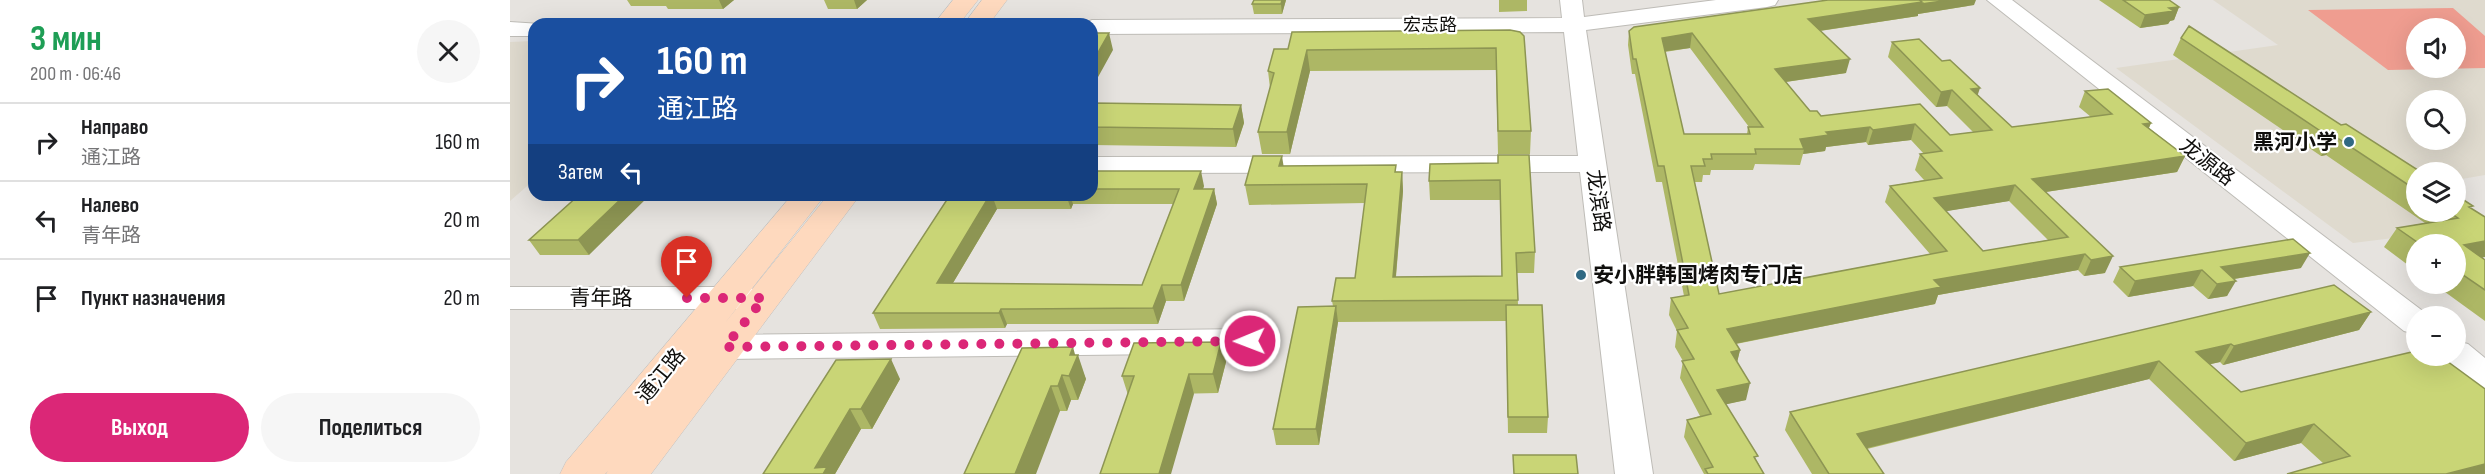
<!DOCTYPE html>
<html lang="ru">
<head>
<meta charset="utf-8">
<style>
	:root { --surface:#fff; --page:#f6f6f6; --text:#202124; --muted:#757577; --line:#e0e0e0; --accent:#db2777 }
	body { margin:0; font-family:"Sofia Sans Condensed","Noto Sans SC",sans-serif; background:var(--page); color:var(--text); height:100vh; display:flex; flex-direction:column; font-size:22px; white-space:nowrap }
	* { box-sizing:border-box; margin:0 }
	p { font-size:20px; color:var(--muted) }
	.icon { flex:none; width:33px; height:33px; fill:none; stroke:currentColor; stroke-width:2; stroke-linecap:round; stroke-linejoin:round }
	.map { position:relative; flex:1; overflow:hidden }
	.drawer { display:flex; flex-direction:column; background:var(--surface); width:510px }
	.drawer>* { flex:none }
	.top-card { position:absolute; left:18px; top:18px; width:570px; height:183px; border-radius:18px; box-shadow:0 6px 24px #0002; background:#1a4fa0; color:#fff; overflow:hidden }
	.buttons { position:absolute; left:1896px; top:18px; display:grid; gap:12px }
	.buttons a { display:grid; place-items:center; width:60px; height:60px; border-radius:50%; background:var(--surface); box-shadow:0 6px 24px #0002; font-size:30px }
	.pin { position:absolute; display:grid; place-items:center; width:51px; height:51px; color:#fff; margin:-62px -26px; border-radius:50% 50% 50% 0; rotate:-45deg; box-shadow:0 0 6px #0007 }
	.pin .icon { rotate:45deg }
	.me { position:absolute; width:66px; margin:-33px; rotate:269deg; stroke-linejoin:round; filter:drop-shadow(0 0 4px #0008) }
	.turn { display:flex; align-items:center; gap:21px; height:126px; padding:0 30px; font-size:27px }
	.turn .icon { width:78px; height:78px; stroke-width:2.5 }
	.turn b { display:block; font-size:42px; line-height:51px }
	.then { display:flex; align-items:center; height:57px; padding:0 30px; background:#0003; gap:12px; font-size:22px }
	.round { display:grid; place-items:center; flex:none; width:63px; height:63px; border-radius:32px; background:var(--page) }
	.head { display:flex; align-items:center; justify-content:space-between; height:102px; padding:0 30px }
	h1 { font-size:36px; font-weight:700; line-height:45px; color:#1e9e55 }
	.button { display:flex; gap:12px; margin-top:auto; padding:12px 30px }
	.button a { flex:1; height:69px; border-radius:36px; background:var(--accent); color:#fff; font-size:24px; font-weight:700; line-height:69px; text-align:center }
	.button a+a { background:var(--page); color:var(--text) }
	ul { padding:0; list-style:none }
	li { display:flex; align-items:center; gap:18px; height:78px; padding:0 30px; border-top:2px solid var(--line) }
	li div { flex:1 }
	li b { display:block; font-size:22px }
	li em { font-style:normal }
	main { display:flex; flex:1; min-height:0 }
	.map>svg:first-child { display:block }
	.built { fill:#dfdace; fill-rule:evenodd }
	.green { fill:#ef9d90; fill-rule:evenodd }
	.lines { fill:none; stroke-linecap:round; stroke-linejoin:round }
	.minor-casing { stroke:#bebcb7; stroke-width:2 }
	.major-casing { stroke:#c1c1c0; stroke-width:1 }
	.minor { fill:#fff; fill-rule:evenodd }
	.major { fill:#fed9be; fill-rule:evenodd }
	.wall { fill:#adb765; fill-rule:evenodd }
	.shaded-wall { fill:#8d9553 }
	.building { fill:#c9d576; stroke:#8d9553; stroke-width:1.5; fill-rule:evenodd }
	.route { stroke:#db2777; stroke-width:10; stroke-dasharray:0 18 }
	.poi-dot { fill:#306983; stroke:#fff; stroke-width:2 }
	.labels { text-anchor:middle; dominant-baseline:central; stroke-width:4.5; stroke-linejoin:round; paint-order:stroke }
	.far-street-label { font-size:18px; fill:#100f0d; stroke:#fff }
	.poi-label { font-size:21px; font-weight:bold; fill:#100f0d; stroke:#fff; text-anchor:end }
	.street-label { font-size:21px; fill:#100f0d; stroke:#fff }
</style>
</head>
<body>
<main>
<section class="drawer">
<div class="head"><div><h1>3 мин</h1><p>200 m · 06:46</p></div><a class="round"><svg class="icon" aria-label="close" viewBox="0 0 24 24"><path d="M6 6l12 12M18 6L6 18"/></svg></a></div>
<ul>
<li><svg class="icon" aria-label="right" viewBox="0 0 24 24"><path d="M7 20v-9h11M14 6l5 5-5 5"/></svg><div><b>Направо</b><p>通江路</p></div><em>160 m</em></li>
<li><svg class="icon" aria-label="left" viewBox="0 0 24 24"><path d="M17 20v-9H6M10 6l-5 5 5 5"/></svg><div><b>Налево</b><p>青年路</p></div><em>20 m</em></li>
<li><svg class="icon" aria-label="arrive" viewBox="0 0 24 24"><path d="M6 21V4h12l-3 4 3 4H6"/></svg><div><b>Пункт назначения</b></div><em>20 m</em></li>
</ul>
<div class="button"><a>Выход</a><a>Поделиться</a></div>
</section>
<div class="map">
<svg width="1975" height="474" viewBox="0 0 1975 474">
	<rect width="100%" height="100%" fill="#e6e3df"/>
	<path class="built" d="M1703 0H1975V175L1946 180V172H1906V212H1946L1972 227 1843 243 1606 68 1768 45ZM1906 28H1946V68H1906ZM1906 100H1946V140H1906Z
		M24 41V180L0 201V42Z"/>
	<path class="green" d="M1943 8 1975 36V68L1878 70 1798 10ZM1906 28H1946V68H1906Z"/>
	<g class="lines">
		<defs>
			<path id="minor" d="M1050 0H1072L1074 17 1206 0H1268L1265 5 1257 7 1076 30 1143 474H1105L1070 172 582 173V157L1068 156 1054 32 582 34V24H573L582 20 1052 18Z
				M1477 0H1502L1918 315 1919 316H1906V334L1894 331Z
				M0 22 31 24H24V36H0Z
				M0 287H236L247 290 252 298 247 306 236 309H0Z
				M740 329 752 333 757 341 752 349 740 353 215 359 203 355 198 347 203 339 215 335Z
				M1946 341 1958 344 1975 358V389C1959 384 1939 370 1930 356H1946Z"/>
			<path id="major" d="M443 0H468L449 24H424Z
				M472 0H497L479 24H454Z
				M282 195H315L215 323 318 195H350L141 474H96L98 471 95 474H50L56 462Z"/>
		</defs>
		<use href="#minor" class="minor-casing"/>
		<use href="#major" class="major-casing"/>
		<use href="#minor" class="minor"/>
		<use href="#major" class="major"/>
	</g>
	<path class="wall" d="M117 0H224L213 9H158L156 6H121Z
		M314 0H357L347 9H318Z
		M744 0H776L772 14H744L742 4Z
		M989 0H1017V11L989 12Z
		M1589 0H1659L1669 7 1664 20 1660 21 1658 24 1630 28Z
		M1464 5 1408 14V16L1310 31 1336 73 1276 82 1300 111 1311 116 1410 104 1440 135 1463 132 1437 106 1426 107 1378 57 1382 42 1468 95 1502 127 1581 117 1569 107 1575 91 1641 123 1639 128 1675 156 1667 172 1536 192 1595 273 1574 276 1568 270 1428 295 1425 304 1226 344 1230 350 1227 362 1236 400 1216 404 1254 474H1194L1174 437 1177 420 1190 416 1170 378 1173 361 1165 347 1167 331 1159 315 1161 298 1174 296 1152 182H1146L1125 74H1122L1118 45 1119 31ZM1180 48 1239 127H1238L1237 134H1174L1155 52ZM1401 140 1414 154H1410L1405 170 1414 180 1380 186 1375 202 1420 254 1209 294 1184 182H1192L1193 175H1200L1201 170H1243L1245 164 1290 165 1293 154 1315 151 1316 147 1356 142 1358 145ZM1499 201 1538 240 1473 251 1436 211Z
		M1000 30 1021 131 1020 154H988L986 70 800 71 780 154H752L748 132 760 88 758 71 778 49Z
		M1671 38 1831 125 1906 172V212H1946L1962 209 1973 258 1975 260V321L1924 284H1946V244H1906V271L1874 247 1887 228 1915 223 1816 155 1811 156 1663 55Z
		M582 103 731 105 734 123 726 147 582 145Z
		M988 163 1025 252 1024 273H1007L1008 305 1038 417 1037 433H998L996 321 828 322 809 445H766L763 429 823 306 822 301 845 278 855 203 739 205 735 185 774 166 892 172 893 191 886 277 992 276 990 200H920L919 181Z
		M582 171 694 186 693 189H704L707 204 674 301H656L648 324H497L495 328 370 329 363 313 440 195H582ZM563 204H663L632 285 443 283 487 209H561Z
		M69 195 79 255H30L19 240Z
		M1610 267 1791 268 1724 279 1717 296 1698 299 1683 286 1618 297 1603 282Z
		M1861 312 1849 330 1713 365 1710 362 1700 364 1731 392 1975 474 1814 464 1791 443 1724 461 1639 379 1357 449 1374 474H1302L1275 430 1280 412Z
		M711 342 716 362 708 393 618 395 612 376Z
		M565 355 576 379 568 400H561L557 411H550L454 474Z
		M326 360 390 379 362 429H351L325 474Z"/>
	<path class="shaded-wall" d="M209 0H224L213 9Z
		M344 0H357L347 9Z
		M772 0H776L772 14 771 4Z
		M1440 0H1466L1464 5 1408 14V16L1295 33 1298 19 1412 2Z
		M1669 7 1664 20 1660 21 1658 24 1630 28 1635 15 1659 8Z
		M599 33 603 50 582 88V63Z
		M1182 33 1180 48 1150 52 1152 38Z
		M797 50 800 71 780 154 777 132Z
		M1340 59 1336 73 1262 84 1265 69Z
		M1470 88 1465 103 1461 89Z
		M1442 90 1437 106 1426 107 1431 92Z
		M731 105 734 123 726 147 723 129Z
		M1641 123 1634 138 1633 124Z
		M1405 124 1401 140 1358 145 1363 130Z
		M1360 127 1356 142 1316 147 1315 151 1293 154 1294 149 1290 139 1316 132Z
		M1826 137 1816 155 1811 156 1821 138Z
		M772 156 775 175 772 186 769 166Z
		M1675 156 1667 172 1516 195 1522 179Z
		M691 171 694 186 687 204 684 189Z
		M892 172 893 191 884 297 883 277Z
		M1505 185 1499 201 1419 214 1424 198Z
		M704 189 707 204 674 301 671 285Z
		M115 195H140L79 255 68 240Z
		M480 195H482L487 209 434 298 427 283Z
		M556 195H560L563 204 561 209Z
		M1975 241V257L1946 263 1954 245Z
		M1800 253 1791 268 1705 282 1711 267Z
		M1575 254 1568 270 1428 295 1425 304 1214 346 1217 329 1424 280Z
		M1603 256 1595 273 1574 276 1581 260Z
		M1692 270 1683 286 1618 297 1625 281Z
		M1726 281 1717 296 1698 299 1707 284Z
		M652 285 656 301 648 324 643 308Z
		M826 306 828 322 809 445 806 429Z
		M491 309 497 324 495 328 489 313Z
		M1861 312 1849 330 1713 365 1724 346Z
		M711 342 716 362 708 393 703 374Z
		M1721 344 1710 362 1675 370 1686 352Z
		M563 347 566 358 568 355 576 379 568 400 559 376 560 355Z
		M1230 350 1226 367 1221 352Z
		M381 359 390 379 362 429 351 409Z
		M1649 361 1639 379 1341 452 1347 434Z
		M679 374 684 394 661 474H649Z
		M552 375 561 400 557 411 548 386Z
		M1240 383 1236 400 1204 407 1207 390Z
		M541 386 550 411 526 474H505Z
		M340 409 351 429 325 474H309L305 468Z
		M1804 424 1791 443 1724 461 1736 443Z
		M1975 464V474H1936Z"/>
	<path class="building" d="M744 0H772L771 4H742Z
		M1318 0H1409L1412 2 1298 19 1340 59 1265 69 1300 111H1307L1311 116 1410 104 1440 135 1482 130 1442 90 1431 92 1382 42 1409 39 1432 61 1440 60 1470 88 1461 89 1502 127 1602 114 1575 91 1598 89 1641 123 1633 124 1675 156 1522 179 1603 256 1581 260 1575 254 1424 280 1431 287 1217 329 1230 350 1221 352 1240 383 1207 390 1248 456 1244 457 1254 474H1198L1195 469 1203 467 1177 420 1201 414 1172 361 1184 359 1167 330 1178 328 1161 298 1179 295 1154 166H1148L1126 59H1123L1119 31 1124 27ZM1182 33 1253 127H1238L1240 134H1174L1152 38ZM1405 124 1432 151 1410 154 1432 178 1380 186 1437 251 1209 294 1181 166H1195L1193 159H1202L1201 154H1246L1245 149H1294L1290 139 1319 135 1316 132 1360 127 1363 130ZM1505 185 1558 237 1473 251 1424 198Z
		M1409 0H1440L1411 4 1412 2Z
		M1613 0H1659L1669 7 1659 8 1664 11 1635 15Z
		M1679 26 1831 125 1836 124 1911 172H1906V190L1826 137 1821 138 1671 38Z
		M1000 30 1010 32 1014 36 1021 131H988L986 48 797 50 777 132H748L764 73 758 71 764 49H778L782 32Z
		M582 33H599L582 63Z
		M582 103 731 105 723 129 582 127Z
		M988 155H1019L1025 252 1006 253 1008 300 822 301 826 278H845L857 184 735 185 743 156H772L769 166 886 165 885 172H892L883 277 992 276 990 180 919 181 920 164 988 163Z
		M582 171H691L684 189H704L671 285H652L643 308 491 309 489 313H363L440 195H480L427 283 632 285 669 189H582Z
		M69 195H115L68 240H19Z
		M1946 195 1963 206 1959 207 1975 217V241L1954 245 1975 260V290L1946 270V244H1910L1887 228 1948 218 1939 212H1946Z
		M1783 239 1800 253 1711 267 1726 281 1707 284 1692 270 1625 281 1610 267Z
		M1824 285 1861 312 1724 346 1721 344 1686 352 1731 392 1906 351V356H1930L1975 389V464L1936 474H1777L1840 456 1804 424 1736 443 1649 361 1347 434 1374 474H1319L1280 412Z
		M996 305H1032L1038 417H998Z
		M826 306 806 429H763L788 307Z
		M711 342 703 374H679L649 474H590L624 376H612L624 343Z
		M563 347 560 355H568L559 376 552 375 548 386H541L505 474H454L512 348Z
		M381 359 351 409H340L305 468 317 467 313 474H253L326 360Z
		M1003 455H1066L1068 474H1004Z"/>
	<g class="lines">
		<path class="route" d="M177 298H254L215 347 740 341"/>
	</g>
	<g class="poi-dot">
		<circle cx="1839" cy="142" r="6"/>
		<circle cx="1071" cy="275" r="6"/>
	</g>
	<g class="labels">
		<g class="far-street-label">
			<text x="920" y="25">宏志路</text>
		</g>
		<g class="poi-label">
			<text x="1827" y="142">黑河小学</text>
			<text x="1083" y="275" text-anchor="start">安小胖韩国烤肉专门店</text>
		</g>
		<g class="street-label">
			<text transform="translate(1697 162) rotate(38)">龙源路</text>
			<text transform="translate(1088 201) rotate(82)">龙滨路</text>
			<text x="91" y="298">青年路</text>
			<text transform="translate(151 376) rotate(-51)">通江路</text>
		</g>
	</g>
</svg>
<div class="buttons">
<a><svg class="icon" aria-label="sound" viewBox="0 0 24 24"><path d="M4 9h4l5-4v14l-5-4H4zM17 9q2 3 0 6"/></svg></a>
<a><svg class="icon" aria-label="search" viewBox="0 0 24 24"><circle cx="10" cy="10" r="6"/><path d="M15 15l6 6"/></svg></a>
<a><svg class="icon" aria-label="layers" viewBox="0 0 24 24"><path d="M12 4l9 5-9 5-9-5zM3 14l9 5 9-5"/></svg></a>
<a>+</a>
<a>−</a>
</div>
<div class="pin" style="left:177px;top:298px;background:#d93025"><svg class="icon" aria-label="arrive" viewBox="0 0 24 24"><path d="M6 21V4h12l-3 4 3 4H6"/></svg></div>
<svg class="me" style="left:740px;top:341px" viewBox="-20 -20 40 40"><circle r="17" fill="#db2777" stroke="#fff" stroke-width="3"/><path d="M0-11L8 9 0 5-8 9z" fill="#fff"/></svg>
<div class="top-card">
<div class="turn"><svg class="icon" aria-label="right" viewBox="0 0 24 24"><path d="M7 20v-9h11M14 6l5 5-5 5"/></svg><div><b>160 m</b>通江路</div></div>
<div class="then">Затем<svg class="icon" aria-label="left" viewBox="0 0 24 24"><path d="M17 20v-9H6M10 6l-5 5 5 5"/></svg></div>
</div>
</div>
</main>
</body>
</html>
